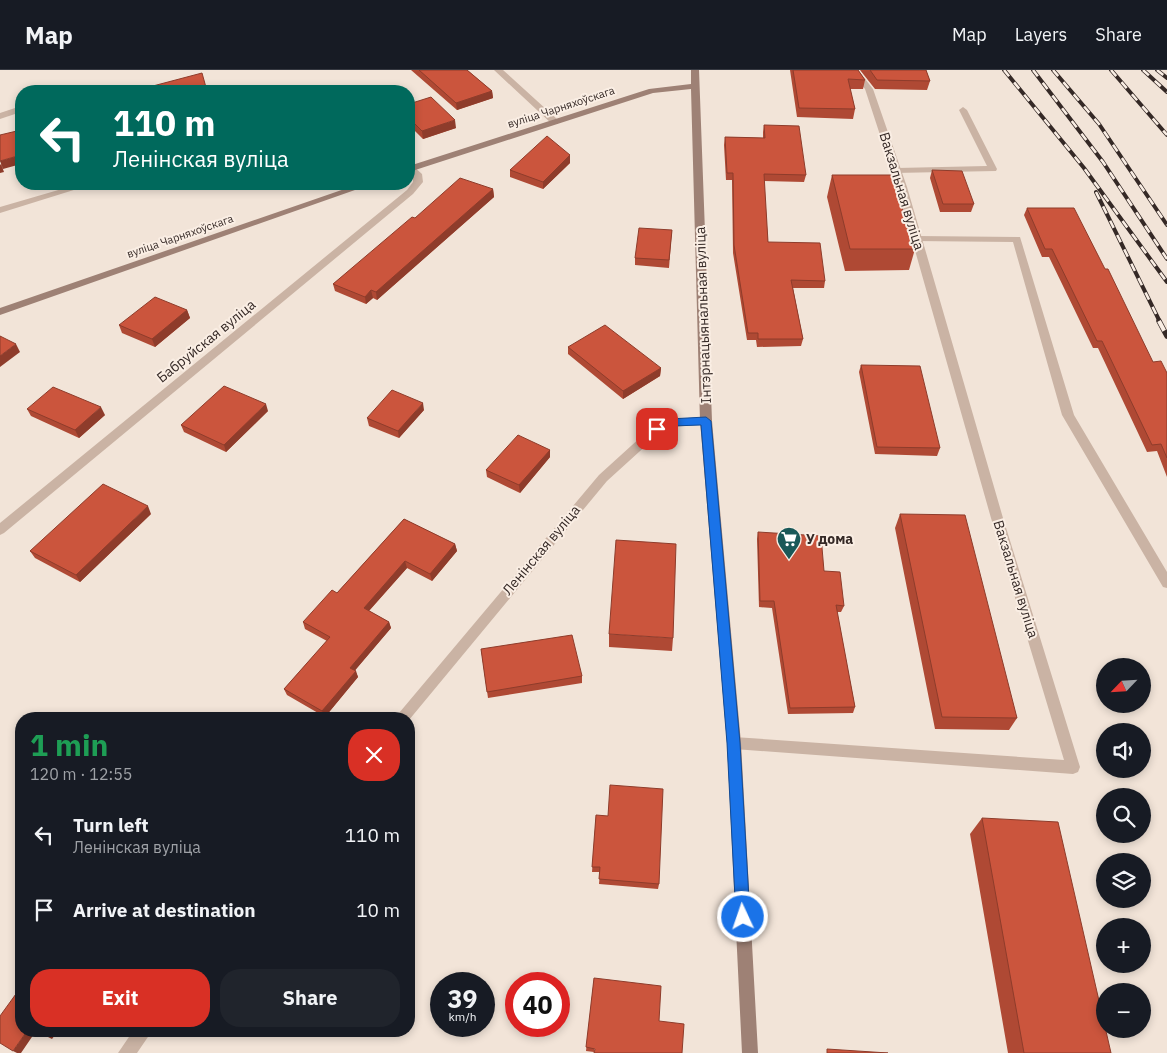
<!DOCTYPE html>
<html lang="en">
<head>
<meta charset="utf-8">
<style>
	:root { --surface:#171b24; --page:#20242c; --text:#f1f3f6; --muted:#9ea1a6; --line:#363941; --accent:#d93025 }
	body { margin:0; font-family:"IBM Plex Sans",sans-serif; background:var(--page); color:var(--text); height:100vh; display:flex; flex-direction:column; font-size:19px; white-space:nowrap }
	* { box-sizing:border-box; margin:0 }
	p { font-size:16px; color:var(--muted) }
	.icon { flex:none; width:28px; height:28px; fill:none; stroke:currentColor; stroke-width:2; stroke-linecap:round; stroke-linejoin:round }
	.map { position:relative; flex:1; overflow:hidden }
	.panel { position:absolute; left:15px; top:642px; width:400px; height:325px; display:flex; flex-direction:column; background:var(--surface); border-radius:20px; box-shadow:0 2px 8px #0003 }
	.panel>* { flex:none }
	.guide { position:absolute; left:15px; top:15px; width:400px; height:105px; border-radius:20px; box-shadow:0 2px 8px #0003; background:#00695c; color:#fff; overflow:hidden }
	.needle { width:32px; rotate:245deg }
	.controls { position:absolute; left:1096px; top:588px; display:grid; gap:10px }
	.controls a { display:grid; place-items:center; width:55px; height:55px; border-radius:50%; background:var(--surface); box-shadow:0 2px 8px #0003; font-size:25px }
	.speed { position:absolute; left:430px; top:902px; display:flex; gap:10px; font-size:25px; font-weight:700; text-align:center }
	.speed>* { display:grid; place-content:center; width:65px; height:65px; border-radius:50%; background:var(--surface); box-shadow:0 2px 8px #0003; line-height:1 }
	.speed small { font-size:12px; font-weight:400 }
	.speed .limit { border:8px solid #d22; background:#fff; color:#111 }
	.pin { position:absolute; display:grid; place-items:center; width:42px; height:42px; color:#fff; margin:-21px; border-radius:10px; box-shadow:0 2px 8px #0006 }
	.me { position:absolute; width:55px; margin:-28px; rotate:357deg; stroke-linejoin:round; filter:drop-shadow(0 0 4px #0008) }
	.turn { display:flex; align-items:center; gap:18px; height:105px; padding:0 15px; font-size:22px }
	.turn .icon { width:65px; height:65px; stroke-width:2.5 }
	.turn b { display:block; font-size:35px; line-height:42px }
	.round { display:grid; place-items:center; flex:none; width:52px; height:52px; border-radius:20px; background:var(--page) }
	.headline { display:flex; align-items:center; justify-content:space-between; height:85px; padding:0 15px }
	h1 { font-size:30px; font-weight:700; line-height:38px; color:#1e9e55 }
	.action { display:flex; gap:10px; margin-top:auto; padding:10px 15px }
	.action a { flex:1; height:58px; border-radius:20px; background:var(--accent); color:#fff; font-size:20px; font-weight:700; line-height:58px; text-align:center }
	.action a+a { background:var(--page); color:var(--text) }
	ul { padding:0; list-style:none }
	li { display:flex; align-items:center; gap:15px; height:75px; padding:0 15px }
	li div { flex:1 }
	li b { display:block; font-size:19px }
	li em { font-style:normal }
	header { display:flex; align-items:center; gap:30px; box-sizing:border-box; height:70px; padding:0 25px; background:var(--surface); border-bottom:1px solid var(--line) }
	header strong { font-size:24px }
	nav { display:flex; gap:28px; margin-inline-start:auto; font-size:18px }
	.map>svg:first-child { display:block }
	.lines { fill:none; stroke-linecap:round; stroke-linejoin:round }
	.lane { fill:#cab3a4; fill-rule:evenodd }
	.street { fill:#cab3a4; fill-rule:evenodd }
	.secondary { fill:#9e8175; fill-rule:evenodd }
	.rail-far1-casing { stroke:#352926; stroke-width:4 }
	.rail-casing { stroke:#352926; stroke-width:5.5 }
	.rail-far1 { stroke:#faeee4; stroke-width:2.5; stroke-dasharray:8; stroke-linecap:butt }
	.rail { stroke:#faeee4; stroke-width:4; stroke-dasharray:11; stroke-linecap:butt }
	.wall { fill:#af4934 }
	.shaded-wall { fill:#8e3c2b }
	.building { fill:#cb553d; stroke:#8e3c2b }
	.route { fill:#1a73e8; stroke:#114b97 }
	.labels { text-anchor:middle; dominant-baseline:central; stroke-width:4; stroke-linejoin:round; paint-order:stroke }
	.far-street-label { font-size:11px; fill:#352926; stroke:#faeee4 }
	.street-label { font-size:14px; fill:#352926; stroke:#faeee4 }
	.poi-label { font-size:14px; font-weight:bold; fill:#352926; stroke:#faeee4; text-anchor:start }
</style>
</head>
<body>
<header>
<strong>Map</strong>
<nav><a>Map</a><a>Layers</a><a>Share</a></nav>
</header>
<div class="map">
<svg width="1167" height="983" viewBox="0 0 1167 983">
	<rect width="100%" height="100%" fill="#f2e4d8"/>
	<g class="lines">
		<path class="lane" d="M21 36V42L0 49V43Z
			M963 37 967 40 997 99 996 101 894 103 893 101 897 98 987 96 959 40Z
			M917 166 1020 167 1074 345 1167 502V518L1163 517 1062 345 1013 172 914 171 912 169Z"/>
		<path class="street" d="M494 0H503L558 50V54H552Z
			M850 0H858L873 19 907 117 1003 448 1080 697 1078 702 1073 704 734 679 729 678 727 673 729 668 734 667 1064 690 991 448 897 117 865 19Z
			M412 95 422 104 423 112 413 124 4 463 0 465V453L407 120 413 112V104L409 100V96Z
			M79 114H93L0 143V137Z
			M706 347 710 348 712 351 710 354 671 357 661 362 607 411 409 650 394 649 599 405 653 356 669 349Z
			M133 961H152L137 983H118Z"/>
		<path class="secondary" d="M691 0H699L712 351 741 673 758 983H742L727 673 700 351 691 19 653 23 409 102V96L649 19 691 14Z
			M359 114H372L0 245V238Z"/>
		<defs>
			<path id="rail-far1" d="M1004 0 1084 98 1167 212
				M1033 0 1103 92 1167 189
				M1053 0 1099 54 1167 155
				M1111 0 1167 65
				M1143 0 1167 22
				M1157 0 1167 8
				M1096 122 1160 252"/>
			<path id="rail" d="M1159 251 1167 266"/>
		</defs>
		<use href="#rail-far1" class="rail-far1-casing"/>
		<use href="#rail" class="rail-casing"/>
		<use href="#rail-far1" class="rail-far1"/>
		<use href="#rail" class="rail"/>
	</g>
	<path class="wall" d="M411 0H467L492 21 493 28 457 40Z
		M790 0H858L865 10 863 19H850L855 39 853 49 797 47Z
		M860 0H926L930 11 927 20 875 19Z
		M409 34 456 58 423 69 409 55Z
		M764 55 806 105 804 112 764 111 768 172 825 211 824 218H793L803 269 801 276 757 277 756 270H747L733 183 732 110H726L724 75 725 67 763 68V62Z
		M570 93 543 119 510 107V100Z
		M932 100 974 134 971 142H940L930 108Z
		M832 105 915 179 909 200 845 201 827 127Z
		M493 119 494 127 377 230 373 228 366 234 335 221 333 214 415 148Z
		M1027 138 1153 292 1167 303V407L1157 381 1147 382 1098 278H1093L1049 187H1042L1024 145Z
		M672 160 669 198 635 195V188Z
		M187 240 190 248 155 277 122 263 119 255Z
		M568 277 661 298 660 306 623 329 568 284Z
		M861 295 940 378 937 386 875 384 859 302Z
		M27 339 105 345 79 368 31 346Z
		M424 340 399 368 369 356 367 348Z
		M268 341 226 382 184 362 181 355Z
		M550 380V387L520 423 487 407 486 400Z
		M151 444 80 512 35 488 30 481Z
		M900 444 1017 648 1009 660 935 659 895 458Z
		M404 449 455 474 457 481 432 511 407 498 369 541 389 552 391 558 355 600 358 607 325 647 287 625 284 619 327 571 305 559 303 552 337 523Z
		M758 462 824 501 844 536 841 542H837L855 637 853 643 788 644 772 538 759 537 757 469Z
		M609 564 673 568 672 581 609 577Z
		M481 579 582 606V613L488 628Z
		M596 745 659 814 658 819 599 814 600 802H592Z
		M982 748 1111 983H1008L970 764Z
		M594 908V982L586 981Z"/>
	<path class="shaded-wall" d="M492 21 493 28 457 40 456 33Z
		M455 50 456 58 423 69 422 61Z
		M21 85V94L3 99 0 91Z
		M570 85V93L543 119V112Z
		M1 94 4 102 0 103V95Z
		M493 119 494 127 377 230 376 222Z
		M371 220 373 228 366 234 365 227Z
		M187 240 190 248 155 277 152 269Z
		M16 274 20 282 0 297V286Z
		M661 298 660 306 623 329V321Z
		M423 333 424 340 399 368 398 361Z
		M266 334 268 341 226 382 224 375Z
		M101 337 105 345 79 368 75 360Z
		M550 380V387L520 423 519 415Z
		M148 436 151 444 80 512 76 505Z
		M455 474 457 481 432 511 430 504Z
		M405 491 407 498 366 544 364 538Z
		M389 552 391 558 352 604 350 598Z
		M356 601 358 607 325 647 322 641Z
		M27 961H36L21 983H17L13 981Z
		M49 961H58L52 969 46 966Z"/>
	<path class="building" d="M419 0H467L492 21 456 33Z
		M793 0H858L865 10 848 9 855 39 799 38Z
		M870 0H926L930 11 877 10Z
		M202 3 207 21H134Z
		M431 27 455 50 422 61 409 48V34Z
		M764 55 799 56 806 105 764 104 768 172 820 173 825 211 791 210 803 269H758V263H748L734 175 733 103H727L725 67 765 68Z
		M21 60V85L0 91V65Z
		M547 66 570 85 543 112 510 100Z
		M932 100 962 101 974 134H943Z
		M832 105H892L915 179H850Z
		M460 108 493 119 376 222 371 220 365 227 333 214 412 147 415 148Z
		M1027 138H1074L1105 199H1108L1153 292 1161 291 1167 303V388L1161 374 1152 375 1102 271H1097L1052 179H1045Z
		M639 158 672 160 669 190 635 188Z
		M155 227 187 240 152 269 119 255Z
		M605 255 661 298 623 321 568 277Z
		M0 266 16 274 0 286Z
		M861 295 920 296 940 378 877 377Z
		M224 316 266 334 224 375 181 355Z
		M53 317 101 337 75 360 27 339Z
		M392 320 423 333 398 361 367 348Z
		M518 365 550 380 519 415 486 400Z
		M103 414 148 436 76 505 30 481Z
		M900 444 965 445 1017 648 942 647Z
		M404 449 455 474 430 504 405 491 364 538 389 552 350 598 356 601 322 641 284 619 330 567 303 552 332 520 337 523Z
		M758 462 821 466 824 501 840 502 844 536 836 535 855 637 790 638 774 531H760Z
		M616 470 676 474 673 568 609 564Z
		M572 565 582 606 487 622 481 579Z
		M610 715 663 719 659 814 599 809 600 797H592L596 745 608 746Z
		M982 748 1058 752 1111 983H1024Z
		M594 908 661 916 659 951 684 954 682 983H594L595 979 586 977Z
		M21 917V961H27L13 981 0 973V946Z
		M38 961H49L46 966Z
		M827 979 888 983H827Z"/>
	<path class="route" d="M706 347 711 351 740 673 750 847 748 852 743 854 738 852 736 847 727 673 701 355 671 356 657 362 652 359 669 349Z"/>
	<defs>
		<symbol id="supermarket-pin" viewBox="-11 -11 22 30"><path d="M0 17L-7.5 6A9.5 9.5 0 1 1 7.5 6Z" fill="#1a5858" stroke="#faeee4"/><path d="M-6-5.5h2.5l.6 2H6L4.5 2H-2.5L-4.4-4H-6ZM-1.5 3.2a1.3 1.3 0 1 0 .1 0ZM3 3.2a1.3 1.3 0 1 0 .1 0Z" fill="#fff"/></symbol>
	</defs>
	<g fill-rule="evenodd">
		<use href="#supermarket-pin" x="775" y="455" width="28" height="38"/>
	</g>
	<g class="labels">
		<g class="far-street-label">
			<text transform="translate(561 37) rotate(-18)">вуліца Чарняхоўскага</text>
			<text transform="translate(180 166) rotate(-19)">вуліца Чарняхоўскага</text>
		</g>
		<g class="street-label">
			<text transform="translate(902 121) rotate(73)">Вакзальная вуліца</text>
			<text transform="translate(703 245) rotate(-92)">Інтэрнацыянальная вуліца</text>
			<text transform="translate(206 271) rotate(-39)">Бабруйская вуліца</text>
			<text transform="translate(541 480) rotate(-50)">Ленінская вуліца</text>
			<text transform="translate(1016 509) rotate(73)">Вакзальная вуліца</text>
		</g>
		<g class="poi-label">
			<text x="806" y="469">У дома</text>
		</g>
	</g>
</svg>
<div class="controls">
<a><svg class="needle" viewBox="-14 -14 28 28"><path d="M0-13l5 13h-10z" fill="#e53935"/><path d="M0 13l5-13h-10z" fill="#9ea1a6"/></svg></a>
<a><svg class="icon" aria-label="sound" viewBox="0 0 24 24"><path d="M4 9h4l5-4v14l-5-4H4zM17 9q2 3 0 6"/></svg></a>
<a><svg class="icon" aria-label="search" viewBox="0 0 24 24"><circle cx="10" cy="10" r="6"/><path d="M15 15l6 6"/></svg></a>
<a><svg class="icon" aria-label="layers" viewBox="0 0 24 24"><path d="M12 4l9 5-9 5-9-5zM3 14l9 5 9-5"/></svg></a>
<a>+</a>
<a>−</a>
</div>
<div class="speed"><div>39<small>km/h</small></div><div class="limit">40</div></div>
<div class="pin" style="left:657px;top:359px;background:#d93025"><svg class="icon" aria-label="arrive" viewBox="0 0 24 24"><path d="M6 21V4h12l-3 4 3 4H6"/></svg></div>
<svg class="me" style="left:743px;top:847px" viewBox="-20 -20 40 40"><circle r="17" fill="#1a73e8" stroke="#fff" stroke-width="3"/><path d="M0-11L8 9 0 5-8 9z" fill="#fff"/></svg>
<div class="guide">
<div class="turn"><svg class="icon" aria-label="left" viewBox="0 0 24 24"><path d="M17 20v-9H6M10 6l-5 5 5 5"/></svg><div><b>110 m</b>Ленінская вуліца</div></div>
</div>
<section class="panel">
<div class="headline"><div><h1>1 min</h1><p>120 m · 12:55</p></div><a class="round" style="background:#d93025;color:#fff"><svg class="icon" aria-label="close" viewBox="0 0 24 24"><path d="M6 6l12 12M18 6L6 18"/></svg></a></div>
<ul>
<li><svg class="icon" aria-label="left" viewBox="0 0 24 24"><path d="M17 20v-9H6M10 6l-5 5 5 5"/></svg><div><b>Turn left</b><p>Ленінская вуліца</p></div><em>110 m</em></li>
<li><svg class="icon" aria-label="arrive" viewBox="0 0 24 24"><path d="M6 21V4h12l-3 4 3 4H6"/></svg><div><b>Arrive at destination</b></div><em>10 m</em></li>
</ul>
<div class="action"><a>Exit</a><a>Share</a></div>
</section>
</div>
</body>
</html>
